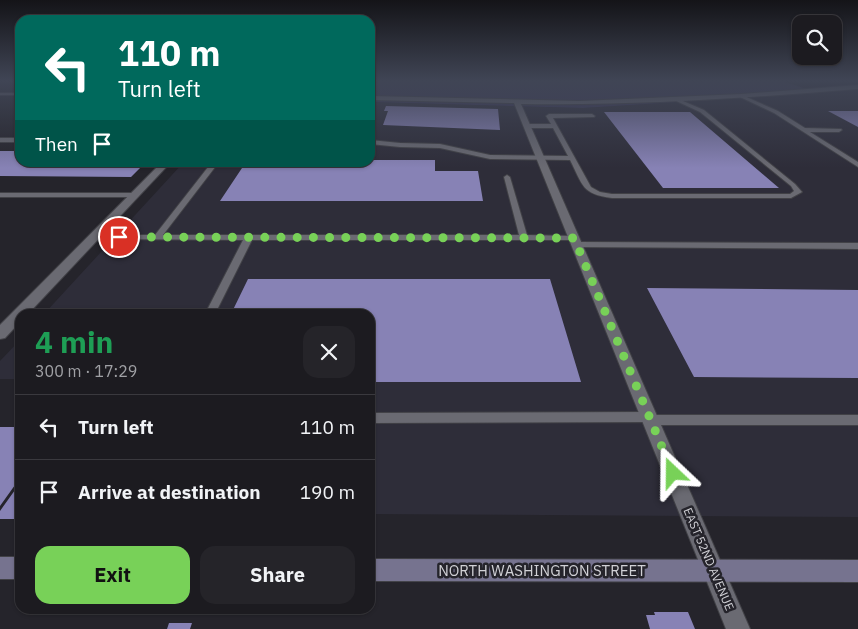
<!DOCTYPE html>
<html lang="en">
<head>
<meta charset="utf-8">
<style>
	:root { --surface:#1c1b20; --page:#252429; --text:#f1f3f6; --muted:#a0a1a5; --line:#3a393e; --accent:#78d158 }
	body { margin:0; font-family:"IBM Plex Sans",sans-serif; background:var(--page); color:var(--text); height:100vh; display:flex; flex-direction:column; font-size:19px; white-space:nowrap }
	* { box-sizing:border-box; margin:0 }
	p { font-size:16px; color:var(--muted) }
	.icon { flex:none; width:28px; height:28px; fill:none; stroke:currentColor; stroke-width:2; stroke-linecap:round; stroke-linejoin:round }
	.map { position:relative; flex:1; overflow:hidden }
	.details { position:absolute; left:15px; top:309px; width:360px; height:305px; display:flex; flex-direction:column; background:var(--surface); border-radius:15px; box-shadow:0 1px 4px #0004,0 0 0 1px var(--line) }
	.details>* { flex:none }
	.hud { position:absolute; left:15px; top:15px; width:360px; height:152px; border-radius:15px; box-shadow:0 1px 4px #0004,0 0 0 1px var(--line); background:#00695c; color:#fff; overflow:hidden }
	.tools { position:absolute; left:792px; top:15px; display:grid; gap:10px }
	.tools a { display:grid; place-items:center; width:50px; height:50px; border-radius:10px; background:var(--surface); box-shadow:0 1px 4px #0004,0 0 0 1px var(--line); font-size:25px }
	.pin { position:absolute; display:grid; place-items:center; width:42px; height:42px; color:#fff; margin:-21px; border:2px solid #fff; border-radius:50%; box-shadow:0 1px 5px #0007 }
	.me { position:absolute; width:55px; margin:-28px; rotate:337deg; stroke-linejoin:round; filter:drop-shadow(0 0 4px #0008) }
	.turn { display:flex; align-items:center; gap:18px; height:105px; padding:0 20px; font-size:22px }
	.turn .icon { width:65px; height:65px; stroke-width:2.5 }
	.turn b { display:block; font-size:35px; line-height:42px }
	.then { display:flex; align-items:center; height:48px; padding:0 20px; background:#0003; gap:10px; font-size:19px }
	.round { display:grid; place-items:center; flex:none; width:52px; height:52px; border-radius:15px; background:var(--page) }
	.head { display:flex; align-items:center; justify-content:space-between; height:85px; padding:0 20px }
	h1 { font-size:30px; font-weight:700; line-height:38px; color:#1e9e55 }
	.primary-button { display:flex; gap:10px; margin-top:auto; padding:10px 20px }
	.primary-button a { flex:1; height:58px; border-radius:15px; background:var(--accent); color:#111; font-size:20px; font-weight:700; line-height:58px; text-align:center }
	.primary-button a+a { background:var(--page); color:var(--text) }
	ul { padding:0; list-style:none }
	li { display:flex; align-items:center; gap:15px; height:65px; padding:0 20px; border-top:1px solid var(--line) }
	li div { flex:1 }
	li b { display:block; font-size:19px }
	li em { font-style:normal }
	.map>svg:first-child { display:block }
	.built { fill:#2e2d39 }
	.green { fill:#3c3859 }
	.building { fill:#8782b5 }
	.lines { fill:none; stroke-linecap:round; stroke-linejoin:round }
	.service-casing { stroke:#414146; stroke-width:2 }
	.minor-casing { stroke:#414146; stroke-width:2 }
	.secondary-casing { stroke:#414146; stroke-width:2 }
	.service { fill:#6a6a72; fill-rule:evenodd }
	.minor { fill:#6a6a72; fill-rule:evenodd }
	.secondary { fill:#76738f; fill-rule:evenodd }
	.rail-casing { stroke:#8c8b91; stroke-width:2.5 }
	.rail { stroke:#25242b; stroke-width:2; stroke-dasharray:5.5; stroke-linecap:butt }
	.route { stroke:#78d158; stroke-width:9; stroke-dasharray:0 16.2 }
	.labels { text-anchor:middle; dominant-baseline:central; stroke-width:5; stroke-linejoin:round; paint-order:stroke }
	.street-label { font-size:12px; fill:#d1d1d6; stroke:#25242b }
	.near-street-label { font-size:15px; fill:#d1d1d6; stroke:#25242b }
</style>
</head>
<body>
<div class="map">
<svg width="858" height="629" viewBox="0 0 858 629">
	<rect width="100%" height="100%" fill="#25242b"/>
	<path class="built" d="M858 90V517L370 514V314H44L183 163 370 162V102L583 108Z
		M20 340V379H0V361Z"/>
	<path class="green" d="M370 80H679L690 82 779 80 819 93 583 108 370 102Z"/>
	<path class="building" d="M386 106 498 109 500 130 383 125 388 111H384Z
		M828 111H858V127Z
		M604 112H690L779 188H663Z
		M0 151H20V162H146L131 177 0 176Z
		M370 160H435V171H478L483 201H220L246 162H370Z
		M248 279H550L581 382H370V314H231Z
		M647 288 858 290V378L694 377Z
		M0 427H20V478L0 506Z
		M20 483V519H0V511Z
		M654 612H688L695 629H650L646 615H655Z
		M169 623H192L190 629H167Z"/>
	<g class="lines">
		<defs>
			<path id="service" d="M0 93H20V95H0Z
				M742 95 778 111 805 128 841 129 842 130 839 132H810L858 162V167L774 113 740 97Z
				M676 98 704 110 795 184 802 192 791 198H612C581 194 583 185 570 160L490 159 440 148 400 147 370 144V140L400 143 440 144 490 155 568 156 553 128H527L524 126 527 124H551L546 116 549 114H592L595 116 594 117 553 118 591 187 600 192 612 194H790L794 191 791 186 700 112 674 100Z
				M0 138H20V142H0Z
				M212 162H219L163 235H519L504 177 507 175 510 177 527 235 574 236 578 238 574 240H252L215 314H205L243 240 94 239 90 237 94 235H155Z
				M0 193H135L139 195 135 197H0Z
				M577 242 858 243V249L574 247V243Z
				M649 412 654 415H858V425H650L645 422 370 423V413Z"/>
			<path id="minor" d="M858 85V89C746 98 634 106 521 104L750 629H726L514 103 370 100V96L580 101 742 94Z
				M162 162H171L28 314H20V322L5 338 0 339V325Z"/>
			<path id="secondary" d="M0 557H20V579H0Z
				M370 559 858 560V582L370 581Z"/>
		</defs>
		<use href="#service" class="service-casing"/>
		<use href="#minor" class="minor-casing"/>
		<use href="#secondary" class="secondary-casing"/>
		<use href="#service" class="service"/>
		<use href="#minor" class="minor"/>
		<use href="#secondary" class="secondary"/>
		<defs>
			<path id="rail" d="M370 80H375"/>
		</defs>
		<use href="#rail" class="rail-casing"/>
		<use href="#rail" class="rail"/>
	</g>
	<linearGradient id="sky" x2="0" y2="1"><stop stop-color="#141418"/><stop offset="0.48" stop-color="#404555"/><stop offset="1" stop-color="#404555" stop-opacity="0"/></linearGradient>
	<rect width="858" height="168" fill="url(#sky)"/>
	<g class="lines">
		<path class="route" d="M119 237 574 238 673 473"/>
	</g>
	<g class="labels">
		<g class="street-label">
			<text transform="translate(709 559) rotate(67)">EAST 52ND AVENUE</text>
		</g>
		<g class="near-street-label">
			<text x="542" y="570">NORTH WASHINGTON STREET</text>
		</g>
	</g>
</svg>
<div class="tools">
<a><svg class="icon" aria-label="search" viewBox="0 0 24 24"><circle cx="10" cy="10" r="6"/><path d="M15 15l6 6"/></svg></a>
</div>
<div class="pin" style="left:119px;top:237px;background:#d93025"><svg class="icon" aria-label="arrive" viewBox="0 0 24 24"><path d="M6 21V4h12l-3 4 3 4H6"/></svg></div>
<svg class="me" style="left:673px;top:473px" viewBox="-20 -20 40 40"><path d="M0-17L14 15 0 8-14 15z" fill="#78d158" stroke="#fff" stroke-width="4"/></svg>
<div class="hud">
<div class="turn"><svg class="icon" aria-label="left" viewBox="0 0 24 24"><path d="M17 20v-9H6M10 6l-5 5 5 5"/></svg><div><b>110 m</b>Turn left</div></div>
<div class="then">Then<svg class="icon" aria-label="arrive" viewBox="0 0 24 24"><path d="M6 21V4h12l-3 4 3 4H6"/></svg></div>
</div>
<section class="details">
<div class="head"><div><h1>4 min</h1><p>300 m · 17:29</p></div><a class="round"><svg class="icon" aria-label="close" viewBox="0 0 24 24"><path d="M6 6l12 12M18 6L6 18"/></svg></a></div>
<ul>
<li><svg class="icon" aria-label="left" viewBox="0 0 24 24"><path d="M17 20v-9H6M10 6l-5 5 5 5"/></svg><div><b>Turn left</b></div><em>110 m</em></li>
<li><svg class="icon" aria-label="arrive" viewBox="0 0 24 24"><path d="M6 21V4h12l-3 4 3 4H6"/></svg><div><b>Arrive at destination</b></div><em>190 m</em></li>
</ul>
<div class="primary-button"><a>Exit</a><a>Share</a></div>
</section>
</div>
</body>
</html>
